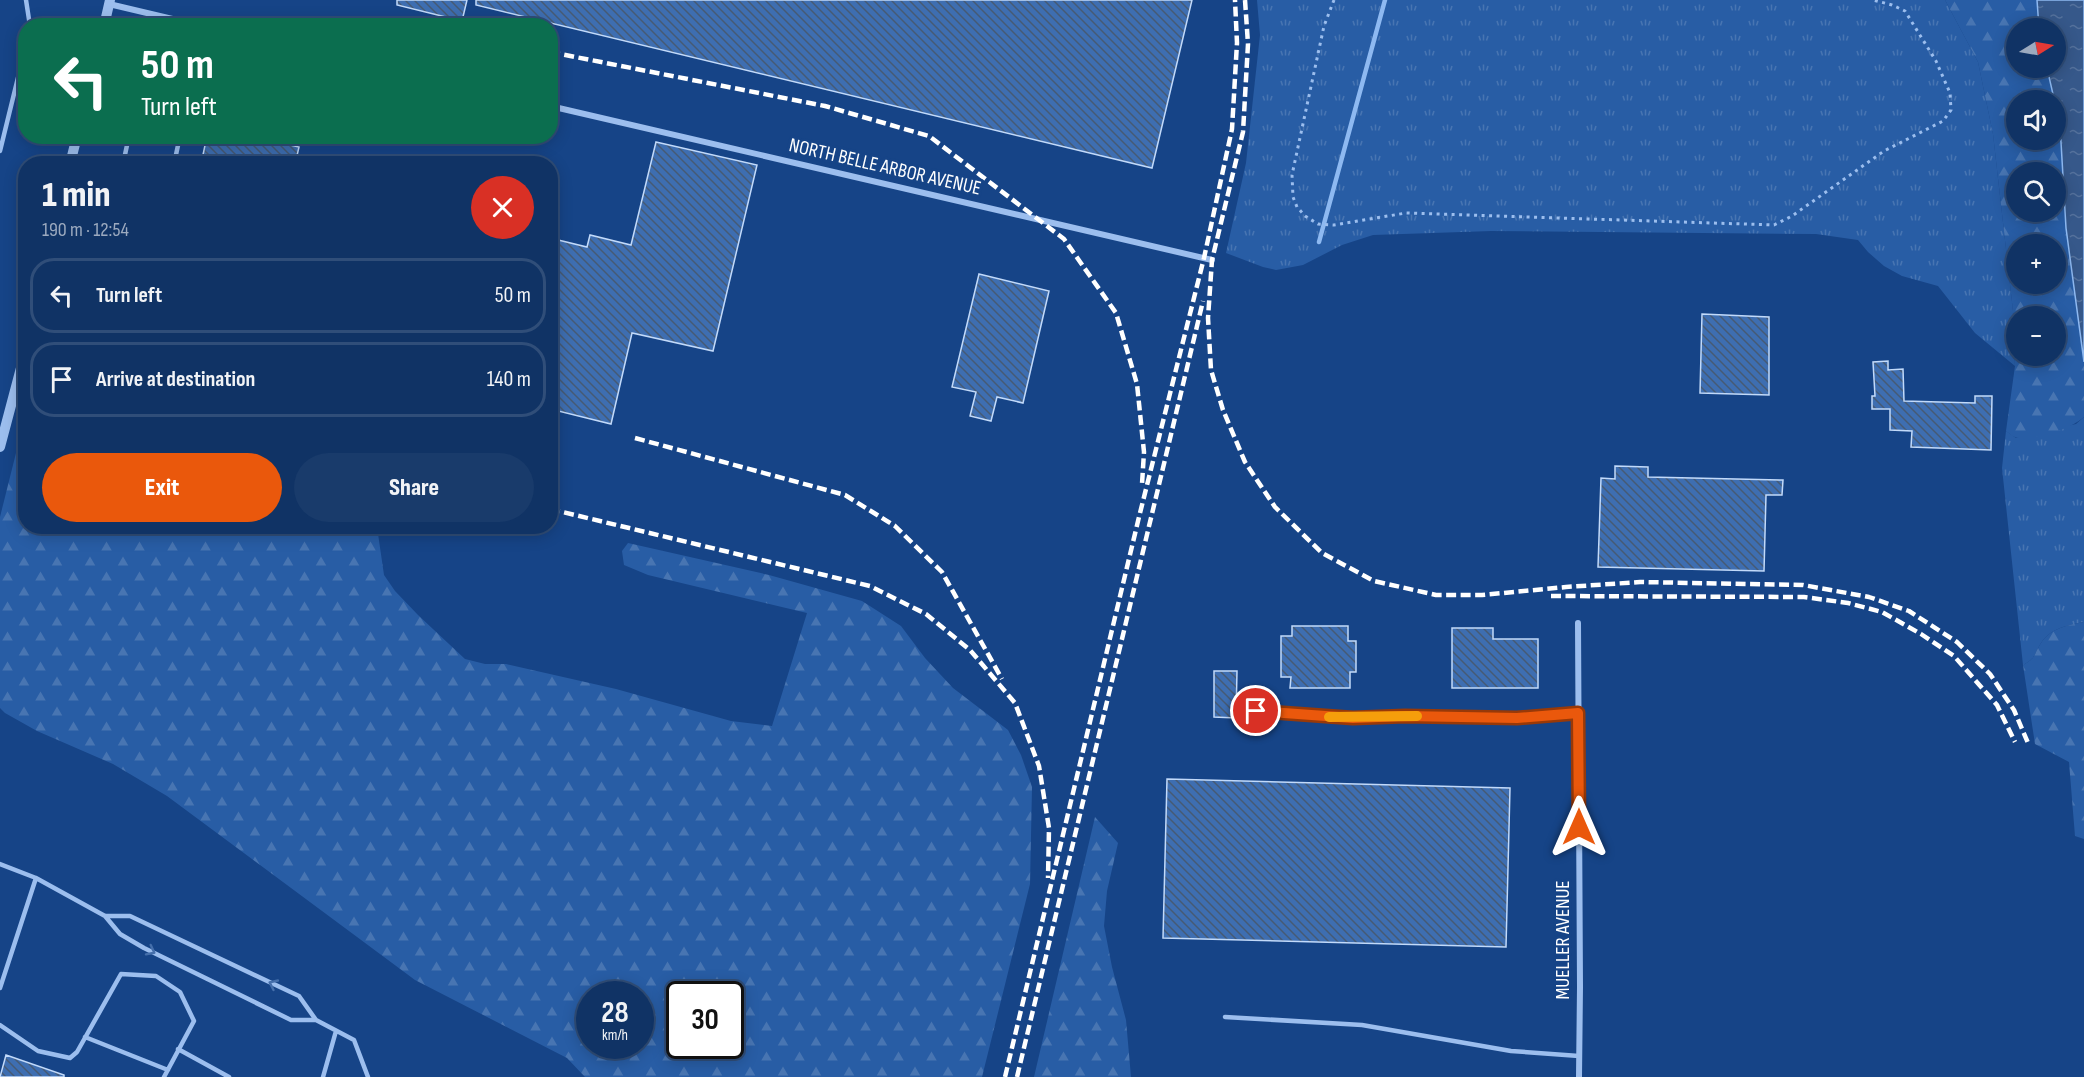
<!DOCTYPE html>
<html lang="en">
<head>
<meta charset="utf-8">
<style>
	:root { --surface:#103365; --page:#193b6b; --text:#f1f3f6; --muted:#9caabf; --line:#304e79; --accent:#ea580c }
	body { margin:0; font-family:"Sofia Sans Condensed",sans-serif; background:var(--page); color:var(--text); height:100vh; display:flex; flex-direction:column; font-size:22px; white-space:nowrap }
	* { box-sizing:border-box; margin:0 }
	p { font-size:20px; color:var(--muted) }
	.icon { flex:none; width:33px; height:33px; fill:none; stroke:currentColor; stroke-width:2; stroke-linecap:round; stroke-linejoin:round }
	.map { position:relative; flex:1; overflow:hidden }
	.side { position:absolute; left:18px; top:156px; width:540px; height:378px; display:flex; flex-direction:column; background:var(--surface); border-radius:24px; box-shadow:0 3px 15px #0003,0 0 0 2px var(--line) }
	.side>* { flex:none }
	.guide { position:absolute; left:18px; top:18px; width:540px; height:126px; border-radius:24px; box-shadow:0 3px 15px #0003,0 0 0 2px var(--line); background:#0b6e4f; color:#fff; overflow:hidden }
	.needle { width:39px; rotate:79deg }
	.tools { position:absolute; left:2006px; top:18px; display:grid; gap:12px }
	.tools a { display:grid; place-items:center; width:60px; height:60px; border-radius:50%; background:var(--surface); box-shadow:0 3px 15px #0003,0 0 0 2px var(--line); font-size:30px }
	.speed { position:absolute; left:576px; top:981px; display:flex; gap:12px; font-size:30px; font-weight:700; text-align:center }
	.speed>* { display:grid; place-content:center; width:78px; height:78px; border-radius:50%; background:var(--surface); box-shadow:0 3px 15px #0003,0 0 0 2px var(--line); line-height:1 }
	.speed small { font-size:15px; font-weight:400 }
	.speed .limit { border:3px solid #111; border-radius:9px; background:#fff; color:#111 }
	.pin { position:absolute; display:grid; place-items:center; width:51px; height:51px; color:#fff; margin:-26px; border:3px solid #fff; border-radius:50%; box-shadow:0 2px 6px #0007 }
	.me { position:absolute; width:66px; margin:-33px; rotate:0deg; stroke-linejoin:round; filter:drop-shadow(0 0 4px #0008) }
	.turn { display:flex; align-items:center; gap:21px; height:126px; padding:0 24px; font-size:27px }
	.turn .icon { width:78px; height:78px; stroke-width:2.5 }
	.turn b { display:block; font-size:42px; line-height:51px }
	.round { display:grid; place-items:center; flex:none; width:63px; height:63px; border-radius:32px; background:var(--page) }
	.summary { display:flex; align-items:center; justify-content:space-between; height:102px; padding:0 24px }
	h1 { font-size:36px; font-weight:800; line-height:45px }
	.button { display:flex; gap:12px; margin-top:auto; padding:12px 24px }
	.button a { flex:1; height:69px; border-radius:36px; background:var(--accent); color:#fff; font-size:24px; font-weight:800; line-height:69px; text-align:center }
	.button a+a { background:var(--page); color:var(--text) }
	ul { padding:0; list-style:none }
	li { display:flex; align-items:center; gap:18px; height:75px; margin:0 12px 9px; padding:0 12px; border:3px solid var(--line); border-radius:24px }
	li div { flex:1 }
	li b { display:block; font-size:22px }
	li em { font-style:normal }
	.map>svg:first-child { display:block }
	.grass { fill:url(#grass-tufts) }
	.forest { fill:url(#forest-firs); fill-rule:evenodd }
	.water { fill:url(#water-ripples); stroke:#8eb9f1; stroke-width:1.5 }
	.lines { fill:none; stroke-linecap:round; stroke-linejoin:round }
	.stream { stroke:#8eb9f1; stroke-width:4.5 }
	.building { fill:url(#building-back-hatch); stroke:#c2dafa; stroke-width:1.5 }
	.path { stroke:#9cbeee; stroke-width:3; stroke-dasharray:3 4.5; stroke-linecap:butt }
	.service { stroke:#9cbeee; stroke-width:4.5 }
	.minor { stroke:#9cbeee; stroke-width:6 }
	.tertiary { stroke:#9cbeee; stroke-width:10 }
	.rail { stroke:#fff; stroke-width:4.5; stroke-dasharray:10 4.5; stroke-linecap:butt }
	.oneway { stroke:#456fab }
	.route-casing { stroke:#983908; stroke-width:15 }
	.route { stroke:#ea580c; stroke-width:10 }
	.slow { stroke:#f59e0b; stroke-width:10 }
	.labels { text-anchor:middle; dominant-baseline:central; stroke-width:6; stroke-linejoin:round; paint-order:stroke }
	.street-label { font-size:20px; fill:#fff; stroke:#164487 }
</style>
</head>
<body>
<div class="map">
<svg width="2084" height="1077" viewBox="0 0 2084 1077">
	<defs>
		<pattern id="grass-tufts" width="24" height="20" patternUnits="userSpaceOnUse" patternTransform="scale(1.5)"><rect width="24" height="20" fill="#285da5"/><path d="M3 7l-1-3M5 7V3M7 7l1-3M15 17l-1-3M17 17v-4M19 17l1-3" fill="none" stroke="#4875b2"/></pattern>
		<pattern id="forest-firs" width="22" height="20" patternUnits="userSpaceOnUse" patternTransform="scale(1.5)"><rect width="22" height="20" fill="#285da5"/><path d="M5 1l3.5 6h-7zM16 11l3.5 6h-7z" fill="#4875b2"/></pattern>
		<pattern id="water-ripples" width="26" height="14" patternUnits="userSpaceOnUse" patternTransform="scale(1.5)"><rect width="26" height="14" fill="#36588a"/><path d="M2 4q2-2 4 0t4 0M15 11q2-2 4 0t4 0" fill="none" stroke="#54719c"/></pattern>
		<pattern id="building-back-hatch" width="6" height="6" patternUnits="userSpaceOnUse" patternTransform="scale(1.5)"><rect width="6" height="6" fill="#3e6eb1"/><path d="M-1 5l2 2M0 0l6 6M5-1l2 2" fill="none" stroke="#465a74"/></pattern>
	</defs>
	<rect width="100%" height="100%" fill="#164487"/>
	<path class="grass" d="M1257 0H1945L1978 62 1993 134 2013 311 2015 366 1975 333 1938 286 1902 276 1884 266 1868 252 1858 240 1816 234 1491 231 1373 235 1342 245 1303 265 1276 270 1263 267 1226 253 1246 163 1260 35Z
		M2084 417V622C2068 625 2051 628 2041 643 2033 655 2038 656 2023 665L2002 468 2006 431 2016 438 2076 424Z"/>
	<path class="forest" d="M1945 0H2037L2039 28H2016V68H2047L2054 100H2016V140H2055V103L2060 125 2066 228 2084 362V417C2069 430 2038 439 2019 438 2014 438 2010 434 2006 431L2015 366 2013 311 1993 134 1978 62ZM2016 172H2055V212H2016ZM2016 244H2055V284H2016ZM2016 316H2055V356H2016Z
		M20 437 25 438 26 526 377 527 384 575 395 591 418 615 465 659 485 664H506L616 689 731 721 772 726 807 613 648 575 624 565 622 551 628 543 769 575 862 601 901 626 925 658 953 688 1008 730 1021 755 1032 787 1030 884 982 1077H585L567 1058 415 980 167 796 113 764 37 731 5 713 0 708V517ZM590 994H640V1046H590ZM680 994H730V1046H680Z
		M2084 622V839L2075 836 2069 762 2035 744 2023 665C2038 656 2033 655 2041 643 2051 628 2068 625 2084 622Z
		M1095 817 1118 843 1107 891 1104 926 1112 967 1126 1020 1131 1077H1034Z"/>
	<path class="water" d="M2037 0H2084V362L2066 228 2060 125 2047 68H2055V28H2039Z"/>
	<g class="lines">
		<path class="stream" d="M1319 242 1385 0"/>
	</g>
	<path class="building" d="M397 0H467L462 21 397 5Z
		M476 0H1192L1152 168 476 5Z
		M207 136H268V140L299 147 295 164H201Z
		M656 142 757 165 713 351 632 333 611 424 550 409V238L587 247 590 235 631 245Z
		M979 274 1049 291 1023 403 997 397 991 421 970 416 976 392 952 387Z
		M1702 314 1769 317V395L1700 393Z
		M1888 361V370L1903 369 1904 401 1975 403V396H1992L1991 450 1911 447 1912 431 1890 430V409H1872V396H1875L1873 362Z
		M1615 466 1648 467V477L1783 480 1782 495H1766L1764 571 1598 567 1601 478 1615 479Z
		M1292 626H1348V641H1356V672H1350V688H1290L1291 677H1281V636H1292Z
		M1452 628H1493V639H1538V688H1452Z
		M1214 671H1237L1236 718 1214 717Z
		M1167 779 1510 788 1506 947 1163 938Z
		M6 1055 64 1075V1077H0Z"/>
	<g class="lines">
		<path class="path" d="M1334 0 1324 26 1292 175 1293 197 1297 207 1305 216 1318 224 1334 225 1406 213 1774 225 1792 216 1884 151 1943 121 1951 110 1950 93 1936 61 1905 11 1892 5 1873 0"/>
		<path class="service" d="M26 0 30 26
			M0 151 26 45
			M123 164 129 136
			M174 164 180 136
			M1256 711 1353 718 1405 716 1517 718 1578 713
			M0 864 36 878 105 916 120 934 144 948 291 1020H316L354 1040 368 1077
			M106 916H130L299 996 316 1020
			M0 988 36 878
			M1225 1017 1362 1025 1511 1051 1579 1056
			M0 1025 38 1051 70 1058 77 1052 121 974 156 976 180 992 194 1021 164 1077
			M85 1037 168 1070
			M178 1049 229 1077
			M323 1077 336 1031"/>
		<path class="minor" d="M109 4 202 26
			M550 106 1212 260
			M1578 623 1580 987 1579 1077"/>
		<path class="tertiary" d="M104 26 110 0
			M70 164 77 136
			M0 447 26 349"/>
		<path class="rail" d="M1245 0 1248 44 1243 132 1212 260 1208 318 1211 370 1223 410 1245 462 1275 507 1322 553 1374 581 1436 595H1482L1566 587 1640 582 1803 585 1869 597 1909 611 1957 642 1990 674 2014 710 2028 743
			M414 25 418 26
			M550 52 825 106 929 136 1064 239 1116 313 1137 384 1144 452 1142 484
			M635 438 845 495 895 526 942 572 1002 679
			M550 509 870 586 926 614 970 650 1015 703 1039 766 1049 828 1048 878
			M1551 596 1804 597 1848 603 1882 612 1921 634 1954 656 1997 705 2015 742
			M1005 1077 1139 517 1204 258 1232 129 1237 43 1235 0
			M1017 1077 1203 301"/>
	</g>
	<defs><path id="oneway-chevron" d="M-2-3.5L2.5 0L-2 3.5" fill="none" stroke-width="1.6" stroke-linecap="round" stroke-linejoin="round" transform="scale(1.5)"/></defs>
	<g class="oneway">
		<use href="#oneway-chevron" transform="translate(151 951) rotate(27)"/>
		<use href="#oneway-chevron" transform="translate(273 984) rotate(-155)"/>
	</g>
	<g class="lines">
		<defs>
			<path id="route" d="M1256 711 1353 718 1405 716 1517 718 1578 713 1579 827"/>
		</defs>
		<use href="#route" class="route-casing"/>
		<use href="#route" class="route"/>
		<path class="slow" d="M1329 717 1417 716"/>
	</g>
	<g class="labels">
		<g class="street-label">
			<text transform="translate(885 167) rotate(13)">NORTH BELLE ARBOR AVENUE</text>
			<text transform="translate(1563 940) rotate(-90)">MUELLER AVENUE</text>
		</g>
	</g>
</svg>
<div class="tools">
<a><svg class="needle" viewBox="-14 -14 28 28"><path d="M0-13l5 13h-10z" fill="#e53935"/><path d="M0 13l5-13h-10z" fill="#9caabf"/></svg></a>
<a><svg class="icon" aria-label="sound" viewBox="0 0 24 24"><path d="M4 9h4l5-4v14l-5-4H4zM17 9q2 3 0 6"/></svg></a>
<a><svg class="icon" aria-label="search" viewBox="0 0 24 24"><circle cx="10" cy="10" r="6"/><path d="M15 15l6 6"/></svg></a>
<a>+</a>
<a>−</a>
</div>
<div class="speed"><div>28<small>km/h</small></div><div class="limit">30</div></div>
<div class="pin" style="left:1256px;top:711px;background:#d93025"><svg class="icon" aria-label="arrive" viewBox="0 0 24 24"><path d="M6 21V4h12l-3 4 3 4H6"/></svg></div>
<svg class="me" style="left:1579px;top:827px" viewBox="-20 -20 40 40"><path d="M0-17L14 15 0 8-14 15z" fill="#ea580c" stroke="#fff" stroke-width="4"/></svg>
<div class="guide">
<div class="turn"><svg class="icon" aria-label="left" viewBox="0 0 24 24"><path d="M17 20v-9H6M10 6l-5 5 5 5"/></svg><div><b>50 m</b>Turn left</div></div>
</div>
<section class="side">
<div class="summary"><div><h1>1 min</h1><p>190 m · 12:54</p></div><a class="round" style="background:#d93025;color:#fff"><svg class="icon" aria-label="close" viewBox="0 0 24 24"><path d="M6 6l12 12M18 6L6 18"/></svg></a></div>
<ul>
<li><svg class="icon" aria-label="left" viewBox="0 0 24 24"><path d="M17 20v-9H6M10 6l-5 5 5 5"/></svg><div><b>Turn left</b></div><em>50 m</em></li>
<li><svg class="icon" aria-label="arrive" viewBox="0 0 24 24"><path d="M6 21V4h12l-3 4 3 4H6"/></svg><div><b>Arrive at destination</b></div><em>140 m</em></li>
</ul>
<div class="button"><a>Exit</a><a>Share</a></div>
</section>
</div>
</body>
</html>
